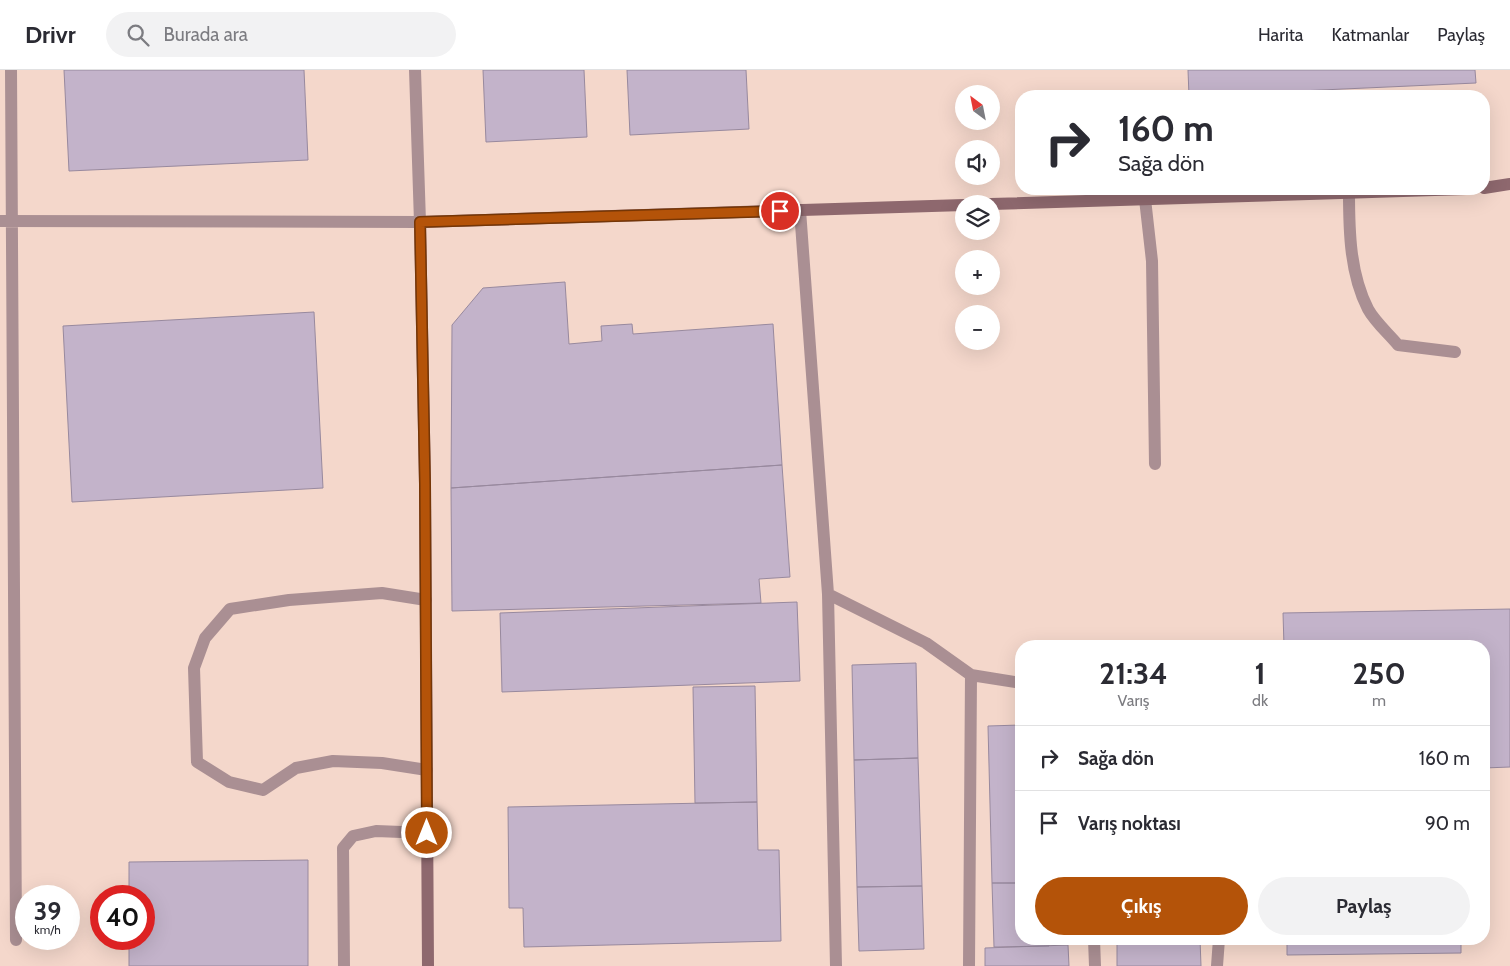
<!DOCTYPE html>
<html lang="tr">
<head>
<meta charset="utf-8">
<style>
	:root { --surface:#fff; --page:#f2f2f3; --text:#2b2b33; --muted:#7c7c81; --line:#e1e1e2; --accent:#b45309 }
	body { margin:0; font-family:Cabin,sans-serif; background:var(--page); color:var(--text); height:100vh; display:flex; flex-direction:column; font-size:19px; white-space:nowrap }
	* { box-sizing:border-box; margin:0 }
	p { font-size:16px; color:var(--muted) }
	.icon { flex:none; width:28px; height:28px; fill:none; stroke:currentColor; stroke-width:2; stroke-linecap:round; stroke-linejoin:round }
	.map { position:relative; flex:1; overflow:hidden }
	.side { position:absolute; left:1015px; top:570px; width:475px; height:305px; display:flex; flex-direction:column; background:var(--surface); border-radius:20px; box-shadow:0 5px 20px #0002 }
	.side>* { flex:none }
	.top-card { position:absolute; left:1015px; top:20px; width:475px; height:105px; border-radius:20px; box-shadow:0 5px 20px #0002; background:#fff; color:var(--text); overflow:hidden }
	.needle { width:32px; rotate:328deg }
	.tools { position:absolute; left:955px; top:15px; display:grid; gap:10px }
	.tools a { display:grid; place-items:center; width:45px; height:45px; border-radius:50%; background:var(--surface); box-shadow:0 5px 20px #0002; font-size:25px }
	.speed { position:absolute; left:15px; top:815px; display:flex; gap:10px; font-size:25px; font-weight:700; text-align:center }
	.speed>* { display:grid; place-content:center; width:65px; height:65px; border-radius:50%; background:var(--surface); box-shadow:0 5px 20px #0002; line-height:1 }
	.speed small { font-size:12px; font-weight:400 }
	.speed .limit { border:8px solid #d22; background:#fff; color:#111 }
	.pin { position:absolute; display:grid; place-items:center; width:42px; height:42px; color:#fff; margin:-21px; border:2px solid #fff; border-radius:50%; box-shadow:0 1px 5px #0007 }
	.me { position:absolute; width:55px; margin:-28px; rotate:0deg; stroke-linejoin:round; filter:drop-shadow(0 0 4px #0008) }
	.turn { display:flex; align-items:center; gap:18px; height:105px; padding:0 20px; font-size:22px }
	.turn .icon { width:65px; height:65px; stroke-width:2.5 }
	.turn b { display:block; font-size:35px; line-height:42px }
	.eta { display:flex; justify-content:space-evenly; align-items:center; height:85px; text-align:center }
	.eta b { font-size:30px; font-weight:700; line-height:35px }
	.action { display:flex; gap:10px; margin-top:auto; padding:10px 20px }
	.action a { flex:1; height:58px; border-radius:30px; background:var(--accent); color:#fff; font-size:20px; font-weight:700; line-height:58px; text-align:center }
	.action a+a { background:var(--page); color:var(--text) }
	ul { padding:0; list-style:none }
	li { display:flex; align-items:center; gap:15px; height:65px; padding:0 20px; border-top:1px solid var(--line) }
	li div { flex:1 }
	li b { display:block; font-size:19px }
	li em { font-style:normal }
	header { display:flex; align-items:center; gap:30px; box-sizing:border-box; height:70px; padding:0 25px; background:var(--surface); border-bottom:1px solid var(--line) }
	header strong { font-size:24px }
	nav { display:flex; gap:28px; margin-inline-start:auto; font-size:18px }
	.search { width:350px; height:45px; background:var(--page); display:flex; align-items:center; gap:12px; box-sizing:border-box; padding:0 18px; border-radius:28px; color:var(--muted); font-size:19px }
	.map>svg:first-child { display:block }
	.building { fill:#c3b3ca; stroke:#98899e }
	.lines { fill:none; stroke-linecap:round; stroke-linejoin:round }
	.lane { stroke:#aa8f93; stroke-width:12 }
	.street { stroke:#aa8f93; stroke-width:12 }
	.secondary { stroke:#8e686e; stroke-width:12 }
	.route-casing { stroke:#753606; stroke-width:12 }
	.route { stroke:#b45309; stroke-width:9 }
</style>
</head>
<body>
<header>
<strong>Drivr</strong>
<div class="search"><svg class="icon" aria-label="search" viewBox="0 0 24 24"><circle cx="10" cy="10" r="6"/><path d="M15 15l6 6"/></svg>Burada ara</div>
<nav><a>Harita</a><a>Katmanlar</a><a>Paylaş</a></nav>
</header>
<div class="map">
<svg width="1510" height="896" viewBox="0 0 1510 896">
	<rect width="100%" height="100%" fill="#f4d7cb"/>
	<path class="building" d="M64 0H304L308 90 69 101Z
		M483 0H584L587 67 486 72Z
		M627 0H746L749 59 630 65Z
		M1188 0H1475L1476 13 1189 26Z
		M565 212 569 274 602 271 601 256 632 254 633 264 773 254 782 395 451 418 452 255 483 218Z
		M314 242 323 418 72 432 63 256Z
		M782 395 790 507 759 509 761 533 452 541 451 418Z
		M797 532 800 611 502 622 500 543Z
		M1510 539V697L1484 698V576H1284L1283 543Z
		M916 593 918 688 854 690 852 595Z
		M755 616 757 732 695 733 693 617Z
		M1021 655V813H992L988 656Z
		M918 688 922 816 857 817 854 690Z
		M757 732 758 780H779L781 871 524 877 523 838H509L508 737Z
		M1484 743 1485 812H1484Z
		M308 790V896H129V869H144V826H129V792Z
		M992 813H1021V869H1049V876L994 877Z
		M922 816 924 879 859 881 857 817Z
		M1117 869H1200L1201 896H1117Z
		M1287 869H1461V883L1287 885Z
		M1068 875 1069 896H985V878Z"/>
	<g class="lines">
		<path class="lane" d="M1349 122C1349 162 1350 204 1368 239 1375 252 1389 264 1398 275L1455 282
			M1145 129 1152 191 1155 394
			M800 140 828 524 836 896
			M828 524 926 573 971 605 1021 613
			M426 530 382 523 289 530 230 539 205 568 194 598 197 692 229 712 263 720 296 698 333 691 382 693 427 700
			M1094 869 1095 896
			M344 896 343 778 353 766 376 761 427 763
			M969 896 971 605
			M1217 896 1219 869"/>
		<path class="street" d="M11 0 16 870
			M0 151 420 152 415 0"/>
		<path class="secondary" d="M1484 118 1510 114
			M991 134 1466 119
			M428 896 425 414 420 152 964 135"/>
	</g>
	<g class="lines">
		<defs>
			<path id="route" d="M427 763 425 414 420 152 780 141"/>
		</defs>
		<use href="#route" class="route-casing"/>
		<use href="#route" class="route"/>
	</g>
</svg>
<div class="tools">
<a><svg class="needle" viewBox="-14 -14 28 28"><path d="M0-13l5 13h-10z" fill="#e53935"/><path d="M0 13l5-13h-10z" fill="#7c7c81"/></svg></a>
<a><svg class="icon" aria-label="sound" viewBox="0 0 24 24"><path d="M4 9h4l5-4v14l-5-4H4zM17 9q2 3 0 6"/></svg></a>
<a><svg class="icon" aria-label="layers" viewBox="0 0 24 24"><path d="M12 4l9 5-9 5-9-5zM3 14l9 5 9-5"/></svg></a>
<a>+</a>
<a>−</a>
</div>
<div class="speed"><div>39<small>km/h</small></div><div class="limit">40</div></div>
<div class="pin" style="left:780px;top:141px;background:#d93025"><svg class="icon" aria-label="arrive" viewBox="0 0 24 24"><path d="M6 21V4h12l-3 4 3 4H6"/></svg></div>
<svg class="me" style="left:427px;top:763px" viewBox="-20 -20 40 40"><circle r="17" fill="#b45309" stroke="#fff" stroke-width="3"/><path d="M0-11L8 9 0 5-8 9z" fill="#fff"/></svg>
<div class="top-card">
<div class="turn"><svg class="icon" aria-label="right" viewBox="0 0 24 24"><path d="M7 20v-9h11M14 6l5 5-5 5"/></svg><div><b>160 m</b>Sağa dön</div></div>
</div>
<section class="side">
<div class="eta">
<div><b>21:34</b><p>Varış</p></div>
<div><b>1</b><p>dk</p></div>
<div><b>250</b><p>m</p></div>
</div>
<ul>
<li><svg class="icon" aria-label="right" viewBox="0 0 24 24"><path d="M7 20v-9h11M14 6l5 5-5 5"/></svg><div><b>Sağa dön</b></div><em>160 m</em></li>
<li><svg class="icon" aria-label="arrive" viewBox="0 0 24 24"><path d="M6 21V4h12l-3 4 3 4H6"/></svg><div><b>Varış noktası</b></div><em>90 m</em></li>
</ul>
<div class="action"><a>Çıkış</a><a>Paylaş</a></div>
</section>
</div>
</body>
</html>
